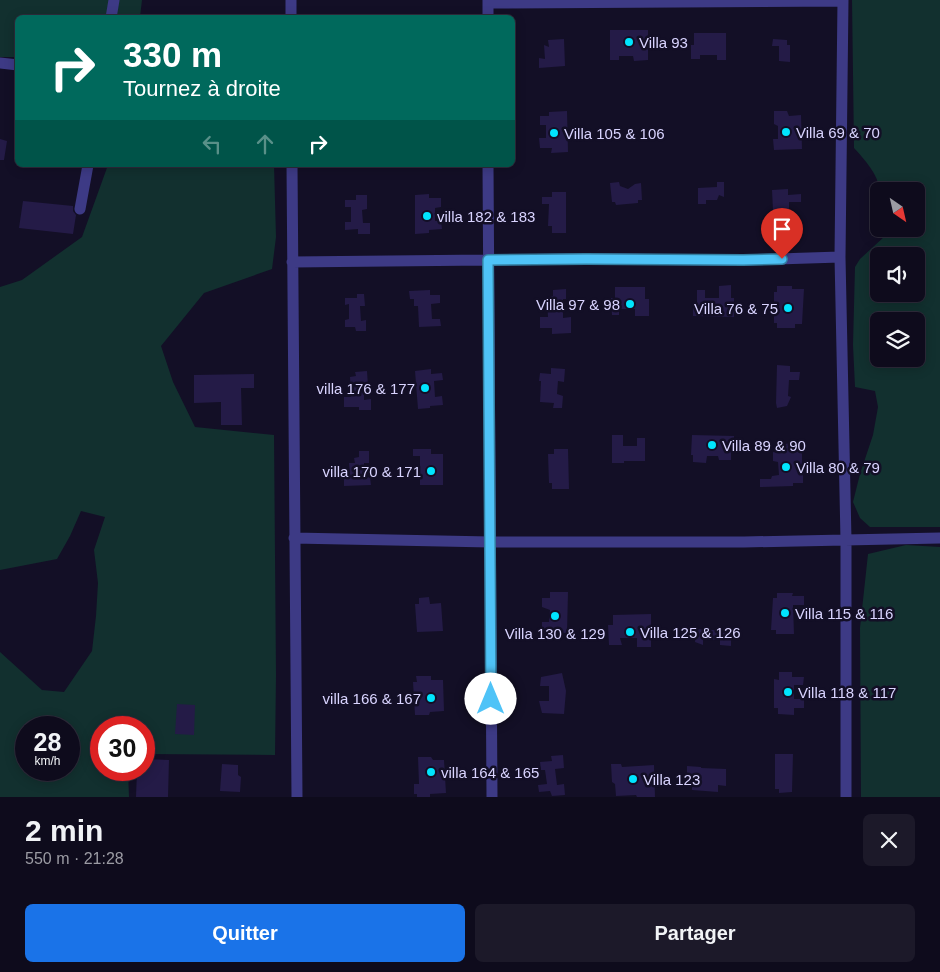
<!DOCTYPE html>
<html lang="fr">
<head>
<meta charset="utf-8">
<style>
	:root { --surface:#0e0b1c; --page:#1c1929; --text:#f1f3f6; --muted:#9b9ba3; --line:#2e2b3b; --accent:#1a73e8 }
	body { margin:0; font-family:Helvetica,sans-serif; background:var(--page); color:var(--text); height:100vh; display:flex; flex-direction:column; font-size:19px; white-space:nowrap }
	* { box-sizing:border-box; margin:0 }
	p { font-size:16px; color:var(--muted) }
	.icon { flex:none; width:28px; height:28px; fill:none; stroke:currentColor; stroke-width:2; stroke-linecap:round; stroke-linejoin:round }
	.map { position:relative; height:797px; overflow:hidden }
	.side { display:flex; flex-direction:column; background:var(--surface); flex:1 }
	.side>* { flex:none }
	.banner { position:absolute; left:15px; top:15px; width:500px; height:152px; border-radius:8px; box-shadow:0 2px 12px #0003,0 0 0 1px var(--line); background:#00695c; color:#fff; overflow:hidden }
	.needle { width:32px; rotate:146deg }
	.buttons { position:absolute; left:870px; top:182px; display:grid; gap:10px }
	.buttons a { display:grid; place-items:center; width:55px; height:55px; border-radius:8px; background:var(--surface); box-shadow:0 2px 12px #0003,0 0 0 1px var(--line); font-size:25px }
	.speed { position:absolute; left:15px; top:716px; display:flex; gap:10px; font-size:25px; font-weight:700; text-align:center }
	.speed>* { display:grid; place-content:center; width:65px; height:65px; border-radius:50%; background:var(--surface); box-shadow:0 2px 12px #0003,0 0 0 1px var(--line); line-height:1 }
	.speed small { font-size:12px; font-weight:400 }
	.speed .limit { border:8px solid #d22; background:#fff; color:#111 }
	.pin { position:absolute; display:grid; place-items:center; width:42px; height:42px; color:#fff; margin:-51px -21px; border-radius:50% 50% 50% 0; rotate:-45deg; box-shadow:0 0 5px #0007 }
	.pin .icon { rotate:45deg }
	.me { position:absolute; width:55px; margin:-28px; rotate:0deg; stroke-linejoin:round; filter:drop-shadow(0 0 4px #0008) }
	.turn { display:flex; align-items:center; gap:18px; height:105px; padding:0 25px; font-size:22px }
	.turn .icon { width:65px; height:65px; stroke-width:2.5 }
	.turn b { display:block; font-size:35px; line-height:42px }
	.lanes { display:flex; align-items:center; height:48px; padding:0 25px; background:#0003; justify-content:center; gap:25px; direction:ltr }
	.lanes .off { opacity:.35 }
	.round { display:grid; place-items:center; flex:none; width:52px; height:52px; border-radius:8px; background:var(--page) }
	.summary { display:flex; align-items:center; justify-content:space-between; height:85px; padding:0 25px }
	h1 { font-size:30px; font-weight:800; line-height:38px }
	.action { display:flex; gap:10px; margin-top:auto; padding:10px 25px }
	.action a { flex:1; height:58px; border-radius:8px; background:var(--accent); color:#fff; font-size:20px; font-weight:800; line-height:58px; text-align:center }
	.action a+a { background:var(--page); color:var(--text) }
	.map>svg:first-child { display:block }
	.green { fill:#12302f; fill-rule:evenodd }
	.building { fill:#241b47 }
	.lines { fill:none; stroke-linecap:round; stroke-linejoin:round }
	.minor { stroke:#3d3a85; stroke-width:11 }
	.route-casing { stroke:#337fa1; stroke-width:12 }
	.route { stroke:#4fc3f7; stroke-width:9 }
	.poi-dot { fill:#00e5ff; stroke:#130f26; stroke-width:2 }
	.labels { text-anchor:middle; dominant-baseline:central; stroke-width:5; stroke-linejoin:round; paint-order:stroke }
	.poi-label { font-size:15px; fill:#d9d4ff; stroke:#130f26; text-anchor:start }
</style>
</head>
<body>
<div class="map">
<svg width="940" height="797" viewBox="0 0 940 797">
	<rect width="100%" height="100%" fill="#130f26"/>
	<path class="green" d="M0 0H142L140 17 18 18 17 57H0Z
		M852 0H940V527H870L860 518 853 502 860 474 873 435 878 407 875 391 855 387 853 345 855 267 860 259 885 236V229H916V191H880C878 174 865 160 854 148ZM879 256H916V294H879ZM879 321H916V359H879Z
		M108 165H274L276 237 272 269 204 293 161 346 173 382 195 427 274 435 276 675 275 755 144 754V728H101V770H128L129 797H0V652L42 690 64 692 92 651 96 616 98 583 94 550 105 517 81 511 70 536 57 559 0 570V287L22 280 82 237ZM26 728H69V770H26Z
		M906 545 940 547V797H861L860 628 868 554Z"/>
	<path class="building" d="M610 30H648V60L634 61 633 56H619V60H610Z
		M694 33H726V60H717V55H700V59H691V45H694Z
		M564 39 565 66 539 68V58L545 59 544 45 549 47 548 40Z
		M773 39 787 40V45H790V62L779 61V46H772Z
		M567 111 568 152 551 153 552 148H540L539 138H546V125H540V116H549V112Z
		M774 111H787L789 116 801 115 802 149 774 150 773 139H778V126L774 124Z
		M0 139 7 141 4 160H0Z
		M619 182 620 186 628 189 635 184 641 183 642 200H638V203L616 205 615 202H612L610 183Z
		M717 182H724V197L719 195 717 200H706V204H698V188L717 187Z
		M788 189V195L801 194V202H789V219H792L787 230 774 231 772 190Z
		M552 192H566V233H552V226H548L549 204H542V197H552Z
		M429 194V198H441V207L435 208V221H441L442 229 429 230V233L415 234V195Z
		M356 195H367V209L362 210 363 223H370V234H358V229L345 230V222H351V207H345V200H356Z
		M23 201 73 206V211L76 215 73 234 19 228Z
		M731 285V298H734V317L693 316V304H697V290H705V298H719V286Z
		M777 286H792V289H804L802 324H795V328H777V323H774V292H777Z
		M615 287H645V299H649V316H635V309H619V315H612L611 298H615Z
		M566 289V299H563V318L571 317V333L552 334V328H540V317H548L547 298 553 296V290Z
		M430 290V295H440V303L431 304 432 319H440L441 326 419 327 418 306H414V299H410L409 291Z
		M357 294H364L365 306H360L361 321 366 320V331H356L355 327H345V320L349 319V304L345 305V298H357Z
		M777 365 790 366V372H800L799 380H789L788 396 791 397 787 406 777 408 776 403Z
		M551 368 565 369 564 382 558 381 557 394 563 396 562 408H553L554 403 540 402 541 381H539L540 373 551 374Z
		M431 369V374L442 373 443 380 434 381 435 397 442 396 443 405 430 406V408L418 409 415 371Z
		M367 371 368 386H364V400L371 399V410H359V407H344V397H351L350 377 356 376 355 372Z
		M254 374V388H241L242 425H221V402L194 403V375Z
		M612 435H623V446H637V438H645V461H624V463H612Z
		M692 435 734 436V449H731V460H719L718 456H707L706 463 693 462V455H691Z
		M789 443V450H802V472H803V483H793V486L760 487V479H771L772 476 779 475 778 462 773 461V452L778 453 776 447Z
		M413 449H431V454H443V485H420V456H413Z
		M554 449H568L569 489H552V483H549L548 454H554Z
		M359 451H369V463H364V478L370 477 371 485 344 486V475H350L349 463H355L354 458 359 457Z
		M550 592H568L567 633 542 632V622H549L550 610 542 607V598H550Z
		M777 593H793L792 596H804V605H793L794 634H776V630H771L773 598H777Z
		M429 597 430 604 441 603 443 631 417 632 415 604H419V598Z
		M651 614V647H637V638H620L622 645H609L608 625H613V615Z
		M696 629 731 631V646L720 645V640L703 639V645L695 642Z
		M779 672H792V677H804L803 685H794V699H804V708H794V715L778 714V708H774V679L779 680Z
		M562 673 566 691 564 714 542 713 539 701H549V686H540L541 677Z
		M416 676H431V680H443L444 711 430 712 429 715H415L413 682H417Z
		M177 704 195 705 194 735 175 734Z
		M775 754H793L792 792 779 793V789H775Z
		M563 755 564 768 555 769 557 785 564 784 565 795 552 796 550 791 539 792 538 785 547 784 545 770H541L540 762 552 761 551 756Z
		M418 757H431L433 760H444L446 793 430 794V797H417V794H414V784H419Z
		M144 759 169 760 168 797H136L137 770H144Z
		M222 764 238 765V775L241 777 240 792 220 791Z
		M611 764H621L622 767 654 765 655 797H637L636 795 616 796 615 784 612 782Z
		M687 766 701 767V768L726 769V786L718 785V792L692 790V781H687Z"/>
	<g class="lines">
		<path class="minor" d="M291 0V18
			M488 0V18
			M843 0 840 257 846 540V797
			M488 3 843 1
			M111 18 114 0
			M0 63 18 65
			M292 165 297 797
			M488 165 492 797
			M80 209 88 165
			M292 262 586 259 743 260 840 257
			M294 538 490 542H744L940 538"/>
	</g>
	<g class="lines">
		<defs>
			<path id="route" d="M491 699 488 260 586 259 743 260 782 259"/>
		</defs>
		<use href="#route" class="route-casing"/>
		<use href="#route" class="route"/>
	</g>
	<g class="poi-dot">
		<circle cx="629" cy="42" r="5"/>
		<circle cx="786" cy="132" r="5"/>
		<circle cx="554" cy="133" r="5"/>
		<circle cx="427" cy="216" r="5"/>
		<circle cx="630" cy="304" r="5"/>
		<circle cx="788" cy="308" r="5"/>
		<circle cx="425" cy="388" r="5"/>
		<circle cx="712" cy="445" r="5"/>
		<circle cx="786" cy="467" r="5"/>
		<circle cx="431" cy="471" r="5"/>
		<circle cx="785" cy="613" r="5"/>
		<circle cx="555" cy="616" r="5"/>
		<circle cx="630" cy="632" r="5"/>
		<circle cx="788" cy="692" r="5"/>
		<circle cx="431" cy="698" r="5"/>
		<circle cx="431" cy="772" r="5"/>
		<circle cx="633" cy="779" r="5"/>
	</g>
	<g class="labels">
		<g class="poi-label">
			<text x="639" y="42">Villa 93</text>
			<text x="796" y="132">Villa 69 &amp; 70</text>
			<text x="564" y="133">Villa 105 &amp; 106</text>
			<text x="437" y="216">villa 182 &amp; 183</text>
			<text x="620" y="304" text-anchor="end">Villa 97 &amp; 98</text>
			<text x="778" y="308" text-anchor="end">Villa 76 &amp; 75</text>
			<text x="415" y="388" text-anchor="end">villa 176 &amp; 177</text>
			<text x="722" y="445">Villa 89 &amp; 90</text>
			<text x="796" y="467">Villa 80 &amp; 79</text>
			<text x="421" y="471" text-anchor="end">villa 170 &amp; 171</text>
			<text x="795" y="613">Villa 115 &amp; 116</text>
			<text x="640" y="632">Villa 125 &amp; 126</text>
			<text x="555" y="633" text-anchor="middle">Villa 130 &amp; 129</text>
			<text x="798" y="692">Villa 118 &amp; 117</text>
			<text x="421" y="698" text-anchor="end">villa 166 &amp; 167</text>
			<text x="441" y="772">villa 164 &amp; 165</text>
			<text x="643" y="779">Villa 123</text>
		</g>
	</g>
</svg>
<div class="buttons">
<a><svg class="needle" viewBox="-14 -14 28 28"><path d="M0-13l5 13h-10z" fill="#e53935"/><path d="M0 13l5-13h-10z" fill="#9b9ba3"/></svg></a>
<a><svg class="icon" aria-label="sound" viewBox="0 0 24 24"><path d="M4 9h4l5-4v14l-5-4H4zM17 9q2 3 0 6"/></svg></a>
<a><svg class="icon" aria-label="layers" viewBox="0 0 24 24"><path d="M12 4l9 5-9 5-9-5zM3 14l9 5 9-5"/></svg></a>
</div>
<div class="speed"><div>28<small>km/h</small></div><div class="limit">30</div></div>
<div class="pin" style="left:782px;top:259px;background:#d93025"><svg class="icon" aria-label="arrive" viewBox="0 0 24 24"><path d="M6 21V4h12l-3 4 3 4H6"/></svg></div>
<svg class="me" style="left:491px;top:699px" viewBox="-20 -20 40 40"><circle r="19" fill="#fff"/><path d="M0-13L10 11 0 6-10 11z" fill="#4fc3f7"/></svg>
<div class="banner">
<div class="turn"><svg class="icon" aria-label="right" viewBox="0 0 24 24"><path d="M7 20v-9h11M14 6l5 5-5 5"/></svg><div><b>330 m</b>Tournez à droite</div></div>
<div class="lanes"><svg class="icon off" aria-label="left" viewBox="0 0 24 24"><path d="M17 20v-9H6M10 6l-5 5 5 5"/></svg><svg class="icon off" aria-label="ahead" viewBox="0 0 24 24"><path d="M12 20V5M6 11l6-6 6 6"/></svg><svg class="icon" aria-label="right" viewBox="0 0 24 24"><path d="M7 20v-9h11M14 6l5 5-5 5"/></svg></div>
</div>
</div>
<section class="side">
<div class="summary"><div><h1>2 min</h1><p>550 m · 21:28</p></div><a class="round"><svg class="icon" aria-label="close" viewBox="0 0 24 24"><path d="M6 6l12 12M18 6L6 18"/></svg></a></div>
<div class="action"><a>Quitter</a><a>Partager</a></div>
</section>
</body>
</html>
